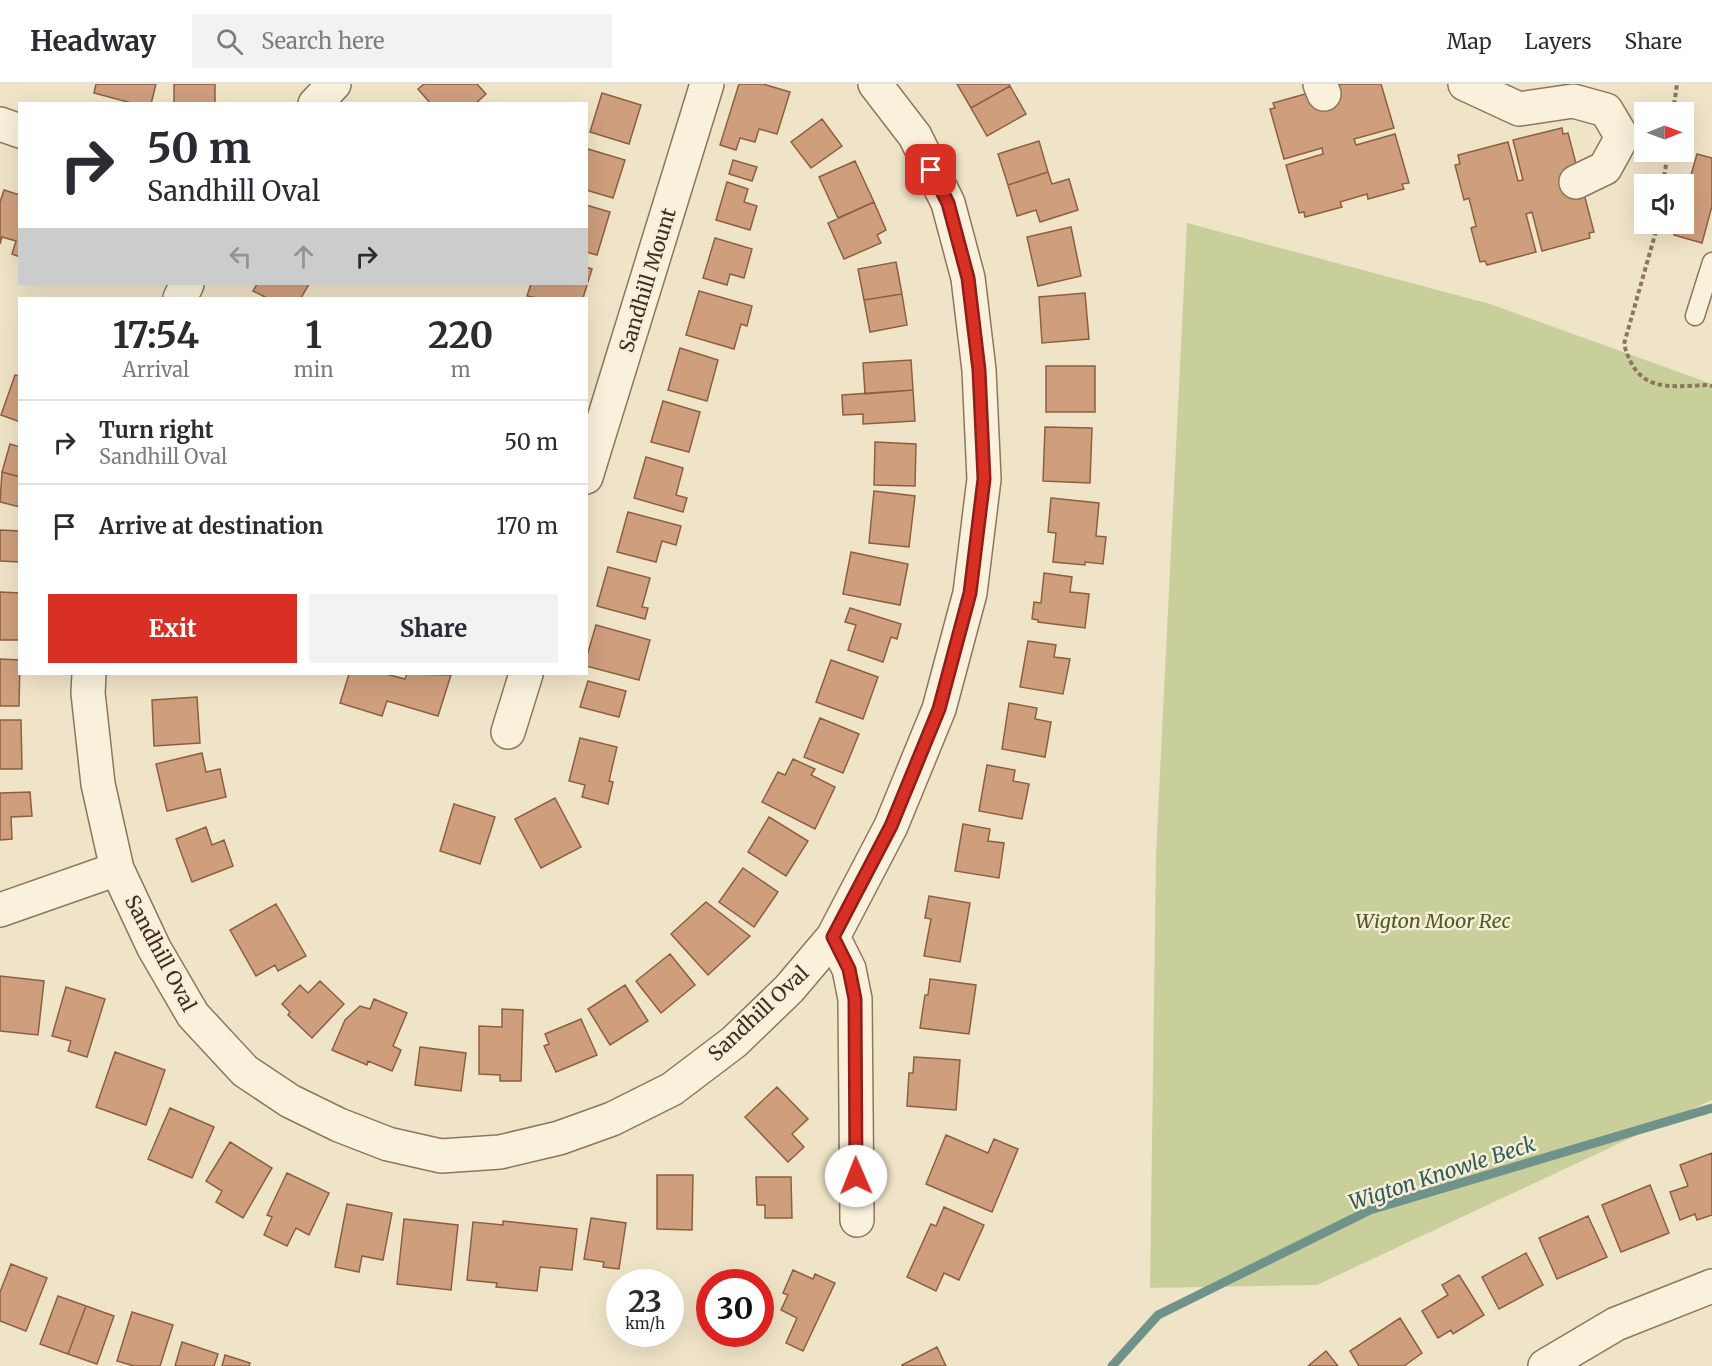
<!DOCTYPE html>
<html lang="en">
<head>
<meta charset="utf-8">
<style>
	:root { --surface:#fff; --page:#f2f2f3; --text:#2b2b33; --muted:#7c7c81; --line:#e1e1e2; --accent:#d93025 }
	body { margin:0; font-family:Merriweather,serif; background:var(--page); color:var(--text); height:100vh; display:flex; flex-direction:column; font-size:22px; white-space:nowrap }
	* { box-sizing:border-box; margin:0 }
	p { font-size:20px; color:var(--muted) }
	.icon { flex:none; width:33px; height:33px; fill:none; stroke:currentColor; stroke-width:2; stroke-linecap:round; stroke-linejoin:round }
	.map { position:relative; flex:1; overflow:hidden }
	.drawer { position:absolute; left:18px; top:213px; width:570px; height:378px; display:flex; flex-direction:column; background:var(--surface); border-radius:0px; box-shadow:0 6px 24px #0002 }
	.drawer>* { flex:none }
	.hud { position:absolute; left:18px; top:18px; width:570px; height:183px; border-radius:0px; box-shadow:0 6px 24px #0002; background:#fff; color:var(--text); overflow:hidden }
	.needle { width:39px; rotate:89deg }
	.controls { position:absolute; left:1634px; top:18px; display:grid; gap:12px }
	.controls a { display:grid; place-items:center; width:60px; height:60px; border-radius:0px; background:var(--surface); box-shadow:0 6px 24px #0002; font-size:30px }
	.speed { position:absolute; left:606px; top:1185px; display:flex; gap:12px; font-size:30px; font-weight:700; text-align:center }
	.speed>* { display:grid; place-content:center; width:78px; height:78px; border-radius:50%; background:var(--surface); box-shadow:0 6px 24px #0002; line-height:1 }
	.speed small { font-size:15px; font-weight:400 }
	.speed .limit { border:9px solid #d22; background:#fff; color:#111 }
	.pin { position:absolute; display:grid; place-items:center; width:51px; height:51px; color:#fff; margin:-26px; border-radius:12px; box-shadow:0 3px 9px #0006 }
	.me { position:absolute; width:66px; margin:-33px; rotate:359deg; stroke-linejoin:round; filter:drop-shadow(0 0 4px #0008) }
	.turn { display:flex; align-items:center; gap:21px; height:126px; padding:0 30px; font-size:27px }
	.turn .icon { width:78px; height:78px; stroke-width:2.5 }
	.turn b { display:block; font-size:42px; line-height:51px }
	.lanes { display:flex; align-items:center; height:57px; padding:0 30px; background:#0003; justify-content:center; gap:30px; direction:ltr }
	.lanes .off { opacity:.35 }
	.eta { display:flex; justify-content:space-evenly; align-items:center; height:102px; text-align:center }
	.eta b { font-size:36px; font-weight:700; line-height:42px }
	.action { display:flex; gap:12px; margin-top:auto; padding:12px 30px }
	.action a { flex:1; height:69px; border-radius:0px; background:var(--accent); color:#fff; font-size:24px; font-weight:700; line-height:69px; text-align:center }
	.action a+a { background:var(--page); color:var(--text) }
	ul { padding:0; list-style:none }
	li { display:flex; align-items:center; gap:18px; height:84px; padding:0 30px; border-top:2px solid var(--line) }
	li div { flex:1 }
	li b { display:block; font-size:22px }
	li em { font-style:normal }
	header { display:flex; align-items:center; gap:36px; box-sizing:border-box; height:84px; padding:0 30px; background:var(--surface); border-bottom:2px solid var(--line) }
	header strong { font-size:28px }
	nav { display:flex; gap:33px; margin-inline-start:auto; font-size:21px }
	.search { width:420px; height:54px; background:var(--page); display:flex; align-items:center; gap:15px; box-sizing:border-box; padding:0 21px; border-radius:0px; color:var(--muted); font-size:22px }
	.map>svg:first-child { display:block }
	.green { fill:#c9cf9b }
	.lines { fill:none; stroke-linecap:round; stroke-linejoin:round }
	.stream { stroke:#6f938a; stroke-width:9 }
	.building { fill:#cf9f7d; stroke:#8d5f41; stroke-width:1.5 }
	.lane-casing { stroke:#8d765c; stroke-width:21 }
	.street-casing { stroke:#8d765c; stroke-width:36 }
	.path { stroke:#8d765c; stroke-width:4; stroke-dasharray:4.5 3; stroke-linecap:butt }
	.lane { stroke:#faf1dc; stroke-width:18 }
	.street { stroke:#faf1dc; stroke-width:33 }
	.route-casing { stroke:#8d1f18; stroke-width:15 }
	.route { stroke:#d93025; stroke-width:10 }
	.labels { text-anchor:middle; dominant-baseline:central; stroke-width:5; stroke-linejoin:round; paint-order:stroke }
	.street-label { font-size:20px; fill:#3d2e20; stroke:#f7eed8 }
	.park-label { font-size:20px; font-style:italic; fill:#4d5a26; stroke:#f7eed8 }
	.water-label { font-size:21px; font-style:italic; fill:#2f5d5a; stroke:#f7eed8 }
</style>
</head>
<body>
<header>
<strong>Headway</strong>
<div class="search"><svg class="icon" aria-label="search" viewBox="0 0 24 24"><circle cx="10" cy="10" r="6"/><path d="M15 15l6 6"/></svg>Search here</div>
<nav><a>Map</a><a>Layers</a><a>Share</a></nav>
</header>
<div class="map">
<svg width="1712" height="1282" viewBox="0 0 1712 1282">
	<rect width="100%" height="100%" fill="#f0e4c8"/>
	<path class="green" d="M1187 139 1490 220 1712 300V1016L1317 1201 1150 1204 1156 770Z"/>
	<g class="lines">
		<path class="stream" d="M1112 1282 1158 1231 1370 1126 1712 1024"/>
	</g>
	<path class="building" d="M96 0H156L151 20H135L94 9Z
		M174 0H215V20H174Z
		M424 0H477L486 10 475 20H431L418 5Z
		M739 0H763L790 8 777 50 759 45 755 58 740 54 736 66 720 61Z
		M957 0H1009L1010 2 971 24Z
		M1341 0H1381L1394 44 1354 55 1356 61 1395 50 1409 99 1402 100 1404 105 1368 115 1367 110 1340 118 1342 123 1305 133 1304 128 1299 129 1286 81 1323 70 1322 64 1284 75 1270 25 1275 24 1273 19Z
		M1010 2 1026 30 987 52 971 24Z
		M602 9 641 21 629 60 590 48Z
		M822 35 842 62 811 84 791 58Z
		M1562 44 1563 50 1568 49 1594 148 1589 149 1590 154 1542 167 1532 128 1526 130 1536 168 1487 181 1485 177 1480 178 1471 144 1476 142 1469 114 1464 116 1455 81 1460 80 1458 71 1508 58 1518 97 1523 96 1513 56Z
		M1039 57 1048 88 1008 101 998 70Z
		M588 65 625 76 613 114 586 106V71Z
		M1697 70 1712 74V122L1702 159 1674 151 1677 140H1683V119Z
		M733 76 757 83 752 97 729 90Z
		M855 77 874 118 838 134 819 93Z
		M1048 88 1052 100 1069 95 1078 126 1040 138 1036 126 1017 132 1008 101Z
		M727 98 748 105 744 118 757 122 750 146 716 136Z
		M4 106 20 111V173L12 170 16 157 2 153 0 160V118Z
		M874 118 886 146 877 151 881 159 844 175 828 139Z
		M586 121 610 128 597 171 586 168Z
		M1071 143 1081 192 1038 202 1027 153Z
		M715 154 752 165 744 194 730 190 727 201 703 194Z
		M896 178 902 210 864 216 858 185Z
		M586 183 592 185 583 214H537L527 212 531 200H586Z
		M257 200H309L301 214H267L253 207Z
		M699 207 752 222 747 242 741 240 734 265 686 251Z
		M1085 209 1089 255 1042 259 1039 213Z
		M902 210 907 241 870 248 864 216Z
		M680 264 718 276 707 317 668 306Z
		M911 276 913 306 865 310 863 279Z
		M1046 282H1095V328H1046Z
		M15 291 20 292V338L1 331Z
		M913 306 915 337 863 340V330L843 331 842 311Z
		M663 317 700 328 689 368 651 358Z
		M1045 343 1092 344 1090 399 1043 397Z
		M875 358 916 360 915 402 874 401Z
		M10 360 20 363V393L2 388Z
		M646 373 683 384 676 411 687 414 683 428 634 414Z
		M2 388 20 393V423L0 418Z
		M874 407 915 412 909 463 869 459Z
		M1051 414 1099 419 1096 452 1106 453 1103 480 1085 478V481L1053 478 1056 449 1048 448Z
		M628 428 681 442 676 461 662 457 656 478 617 468Z
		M0 446 20 447V478L0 477Z
		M851 468 908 480 900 521 843 510Z
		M608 483 650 494 642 523 648 524 645 535 597 522Z
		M1044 489 1072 493 1070 508 1089 510 1085 544 1038 538V536L1032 535 1034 518 1041 519Z
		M0 508 20 509V556H0Z
		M850 524 901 540 897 555 891 553 883 578 848 566 856 541 845 538Z
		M596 541 650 556 639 596 586 582V575Z
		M1028 557 1056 561 1054 573 1070 575 1063 610 1020 603Z
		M0 575 20 576 19 622H0Z
		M831 576 878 593 863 635 816 618Z
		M349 590H386L405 595 407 590 451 591 438 632 387 617 382 632 340 619Z
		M588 597 626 607 619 633 580 623Z
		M197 613 200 659 154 662 152 616Z
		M1009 619 1037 624 1035 635 1051 638 1045 673 1002 665Z
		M820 634 859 650 843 689 804 673Z
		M0 636H21L22 685H0Z
		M580 654 617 663 609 697 613 698 608 720 582 713 585 701 569 697Z
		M202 669 206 688 220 685 226 713 167 727 156 680Z
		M793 675 815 685 811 691 835 703 815 745 762 718 778 688 785 691Z
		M987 681 1015 686 1013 697 1029 700 1022 735 979 727Z
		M30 708 32 732 11 733 12 755 0 756V709Z
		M555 714 581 763 541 784 515 735Z
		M454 720 495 733 480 780 440 767Z
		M769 733 808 757 786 792 748 768Z
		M963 740 990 745 988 757 1004 759 999 794 955 787Z
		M206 743 212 761 224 756 233 782 192 798 176 755Z
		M743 784 778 808 754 843 719 818Z
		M929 812 970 819 960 878 924 872 931 835 925 834Z
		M706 818 750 852 708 891 671 850Z
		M276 820 306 872 278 887 275 881 256 892 230 846Z
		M670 870 695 901 661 929 636 897Z
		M0 892 44 897 38 951 0 947Z
		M930 895 976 901 969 950 920 944 925 911H928Z
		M320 897 344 920 312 954 288 931 290 928 282 920 300 901 308 909Z
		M625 901 648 937 610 961 588 925Z
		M66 903 105 915 87 973 68 967 71 957 52 952Z
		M374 915 407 929 393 962 401 966 392 987 368 977 367 981 332 966 345 936 360 922 370 925Z
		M502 925 523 926 521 997H500V991L479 990V942L502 943Z
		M581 935 597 971 556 988 544 962 549 960 545 950Z
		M420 963 466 969 461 1007 415 1001Z
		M115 968 165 986 146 1041 96 1023Z
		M914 973 960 976 956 1026 907 1022 909 989H913Z
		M777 1003 808 1035 792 1050 804 1063 788 1078 745 1033Z
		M170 1024 214 1043 192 1094 148 1075Z
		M946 1051 988 1069 994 1055 1018 1065 992 1128 926 1100Z
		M230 1058 272 1084 243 1134 216 1118 222 1107 206 1097Z
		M1712 1069V1131L1697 1136 1695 1130 1680 1136 1670 1108 1688 1102 1680 1081Z
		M287 1089 329 1109 309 1151 296 1144 287 1162 264 1151 272 1133 267 1131Z
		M657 1091H693L692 1146 657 1145Z
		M756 1093H791L792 1134H765V1121H757Z
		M1650 1101 1669 1149 1621 1168 1602 1121Z
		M347 1120 392 1129 383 1176 362 1172 359 1188 335 1183Z
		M944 1123 984 1141 959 1196 944 1189 936 1207 907 1193 931 1140 936 1142Z
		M1588 1132 1607 1173 1557 1195 1539 1154Z
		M591 1134 626 1139 619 1185 603 1183 604 1178 584 1175Z
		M404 1135 458 1141 451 1206 397 1200Z
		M503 1137 577 1145 572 1186 540 1183 537 1207 496 1203 497 1199 467 1196 473 1138 503 1141Z
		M1526 1169 1543 1201 1499 1225 1482 1193Z
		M11 1180 47 1194 26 1247 0 1237V1208Z
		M793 1186 813 1195 815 1190 835 1199 803 1267 786 1259 797 1234 781 1226 788 1211 783 1209Z
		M1459 1191 1484 1231 1453 1250 1451 1246 1438 1254 1422 1227 1448 1211 1442 1201Z
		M58 1212 86 1222 68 1270 40 1260Z
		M86 1222 114 1232 97 1280 68 1270Z
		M132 1228 173 1241 160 1282H134L117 1277Z
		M1400 1234 1422 1269 1404 1282H1359L1350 1267Z
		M182 1258 218 1270 214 1282H175Z
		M937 1263 946 1282H903L902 1281Z
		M1326 1267 1338 1282H1308Z
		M225 1271 250 1279 249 1282H222Z"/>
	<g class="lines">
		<defs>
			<path id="lane" d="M1695 232 1712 178"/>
			<path id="street" d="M1320 0 1324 10
				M1465 0 1519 25 1573 17 1606 26 1622 53 1605 84 1576 98
				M315 20 334 0
				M0 40 20 47
				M180 214 187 200
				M586 393 707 0
				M89 590 88 609 98 700 117 785 154 864 193 931 245 987 290 1017 339 1041 388 1060 441 1072 500 1068 559 1054 612 1035 672 1005 734 958 789 905 833 853 891 742 939 625 970 509 984 395 979 286 968 194 948 119 915 52 875 0
				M508 648 526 590
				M0 826 117 785
				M833 853 849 885 855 915 857 1136
				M1545 1282 1616 1240 1712 1202"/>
		</defs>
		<use href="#lane" class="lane-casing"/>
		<use href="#street" class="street-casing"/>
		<path class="path" d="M1673 28 1677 0
			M1663 100 1668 68
			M1658 140 1624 260C1637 308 1665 303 1707 301L1712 302"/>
		<use href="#lane" class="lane"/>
		<use href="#street" class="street"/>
	</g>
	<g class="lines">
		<defs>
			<path id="route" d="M856 1092 855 915 849 885 833 853 891 742 939 625 970 509 984 395 979 286 968 194 948 119 931 86"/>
		</defs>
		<use href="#route" class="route-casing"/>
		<use href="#route" class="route"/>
	</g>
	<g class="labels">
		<g class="street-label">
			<text transform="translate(647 196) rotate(-73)">Sandhill Mount</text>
			<text transform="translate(161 869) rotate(62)">Sandhill Oval</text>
			<text transform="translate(758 929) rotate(-43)">Sandhill Oval</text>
		</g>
		<g class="park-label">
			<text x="1433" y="836">Wigton Moor Rec</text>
		</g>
		<g class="water-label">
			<text transform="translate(1442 1089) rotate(-18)">Wigton Knowle Beck</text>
		</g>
	</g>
</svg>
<div class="controls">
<a><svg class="needle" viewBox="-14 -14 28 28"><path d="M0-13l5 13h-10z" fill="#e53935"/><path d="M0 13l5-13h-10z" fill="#7c7c81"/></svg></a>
<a><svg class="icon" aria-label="sound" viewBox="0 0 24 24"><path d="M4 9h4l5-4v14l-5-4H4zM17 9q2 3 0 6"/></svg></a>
</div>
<div class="speed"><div>23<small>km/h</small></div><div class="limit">30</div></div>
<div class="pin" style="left:931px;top:86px;background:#d93025"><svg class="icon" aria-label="arrive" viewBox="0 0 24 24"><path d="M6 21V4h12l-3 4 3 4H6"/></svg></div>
<svg class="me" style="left:856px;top:1092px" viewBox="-20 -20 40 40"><circle r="19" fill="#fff"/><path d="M0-13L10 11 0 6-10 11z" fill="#d93025"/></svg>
<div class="hud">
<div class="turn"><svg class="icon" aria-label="right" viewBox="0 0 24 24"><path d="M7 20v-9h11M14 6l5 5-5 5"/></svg><div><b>50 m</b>Sandhill Oval</div></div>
<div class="lanes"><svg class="icon off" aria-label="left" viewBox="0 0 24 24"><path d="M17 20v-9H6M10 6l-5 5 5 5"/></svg><svg class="icon off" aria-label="ahead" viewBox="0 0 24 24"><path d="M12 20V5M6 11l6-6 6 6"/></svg><svg class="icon" aria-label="right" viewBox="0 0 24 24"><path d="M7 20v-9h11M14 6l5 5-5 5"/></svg></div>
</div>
<section class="drawer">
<div class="eta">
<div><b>17:54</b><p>Arrival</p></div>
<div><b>1</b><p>min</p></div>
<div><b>220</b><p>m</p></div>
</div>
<ul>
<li><svg class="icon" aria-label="right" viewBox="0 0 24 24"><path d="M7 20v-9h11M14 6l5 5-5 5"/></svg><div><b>Turn right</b><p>Sandhill Oval</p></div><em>50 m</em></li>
<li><svg class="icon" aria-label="arrive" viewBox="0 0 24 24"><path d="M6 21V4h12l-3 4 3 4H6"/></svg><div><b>Arrive at destination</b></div><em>170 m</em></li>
</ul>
<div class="action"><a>Exit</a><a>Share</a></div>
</section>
</div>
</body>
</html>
